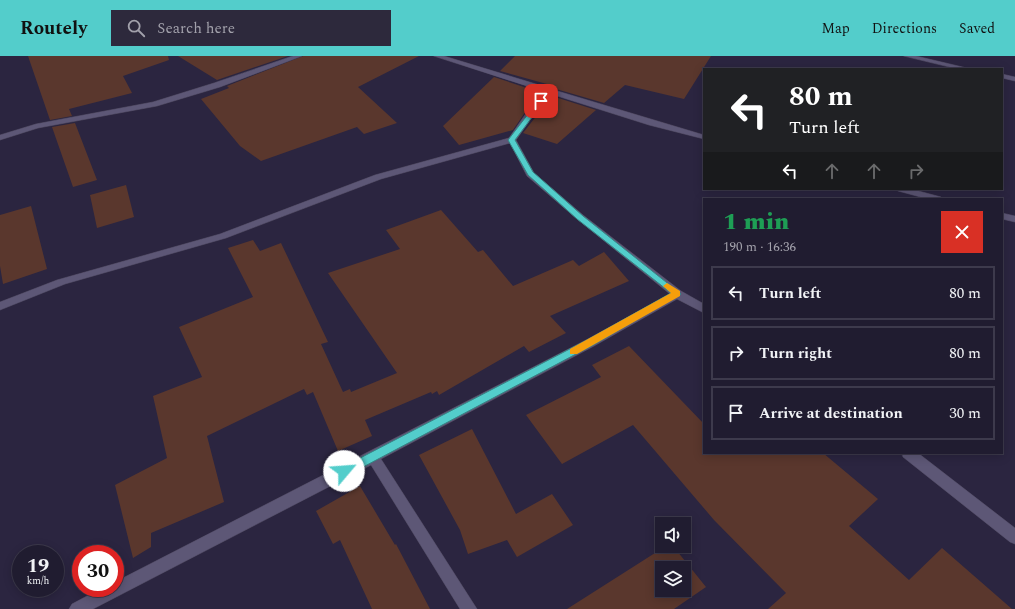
<!DOCTYPE html>
<html lang="en">
<head>
<meta charset="utf-8">
<style>
	:root { --surface:#201c30; --page:#2d293c; --text:#f1f3f6; --muted:#a2a1ab; --line:#3d3a4c; --accent:#53cdcb }
	body { margin:0; font-family:Spectral,serif; background:var(--page); color:var(--text); height:100vh; display:flex; flex-direction:column; font-size:15px; white-space:nowrap }
	* { box-sizing:border-box; margin:0 }
	p { font-size:13px; color:var(--muted) }
	.icon { flex:none; width:22px; height:22px; fill:none; stroke:currentColor; stroke-width:2; stroke-linecap:round; stroke-linejoin:round }
	.map { position:relative; flex:1; overflow:hidden }
	.drawer { position:absolute; left:703px; top:142px; width:300px; height:256px; display:flex; flex-direction:column; background:var(--surface); border-radius:0px; box-shadow:0 2px 10px #0003,0 0 0 1px var(--line) }
	.drawer>* { flex:none }
	.guide { position:absolute; left:703px; top:12px; width:300px; height:122px; border-radius:0px; box-shadow:0 2px 10px #0003,0 0 0 1px var(--line); background:#202124; color:#fff; overflow:hidden }
	.fabs { position:absolute; left:655px; top:461px; display:grid; gap:8px }
	.fabs a { display:grid; place-items:center; width:36px; height:36px; border-radius:0px; background:var(--surface); box-shadow:0 2px 10px #0003,0 0 0 1px var(--line); font-size:20px }
	.speed { position:absolute; left:12px; top:489px; display:flex; gap:8px; font-size:20px; font-weight:700; text-align:center }
	.speed>* { display:grid; place-content:center; width:52px; height:52px; border-radius:50%; background:var(--surface); box-shadow:0 2px 10px #0003,0 0 0 1px var(--line); line-height:1 }
	.speed small { font-size:10px; font-weight:400 }
	.speed .limit { border:6px solid #d22; background:#fff; color:#111 }
	.pin { position:absolute; display:grid; place-items:center; width:34px; height:34px; color:#fff; margin:-17px; border-radius:8px; box-shadow:0 2px 6px #0006 }
	.me { position:absolute; width:44px; margin:-22px; rotate:63deg; stroke-linejoin:round; filter:drop-shadow(0 0 3px #0008) }
	.turn { display:flex; align-items:center; gap:14px; height:84px; padding:0 20px; font-size:18px }
	.turn .icon { width:52px; height:52px; stroke-width:2.5 }
	.turn b { display:block; font-size:28px; line-height:34px }
	.lanes { display:flex; align-items:center; height:38px; padding:0 20px; background:#0003; justify-content:center; gap:20px; direction:ltr }
	.lanes .off { opacity:.35 }
	.round { display:grid; place-items:center; flex:none; width:42px; height:42px; border-radius:0px; background:var(--page) }
	.headline { display:flex; align-items:center; justify-content:space-between; height:68px; padding:0 20px }
	h1 { font-size:24px; font-weight:800; line-height:30px; color:#1e9e55 }
	ul { padding:0; list-style:none }
	li { display:flex; align-items:center; gap:12px; height:54px; margin:0 8px 6px; padding:0 12px; border:2px solid var(--line); border-radius:0px }
	li div { flex:1 }
	li b { display:block; font-size:15px }
	li em { font-style:normal }
	header { display:flex; align-items:center; gap:24px; box-sizing:border-box; height:56px; padding:0 20px; background:var(--accent); color:#111 }
	header strong { font-size:19px }
	nav { display:flex; gap:22px; margin-inline-start:auto; font-size:14px }
	.search { width:280px; height:36px; background:var(--page); display:flex; align-items:center; gap:10px; box-sizing:border-box; padding:0 14px; border-radius:0px; color:var(--muted); font-size:15px }
	.map>svg:first-child { display:block }
	.building { fill:#5a372d; fill-rule:evenodd }
	.lines { fill:none; stroke-linecap:round; stroke-linejoin:round }
	.minor-casing { stroke:#49435a; stroke-width:1 }
	.minor { fill:#5d5776; fill-rule:evenodd }
	.route { fill:#53cdcb; stroke:#368584 }
	.slow { fill:#f59e0b }
</style>
</head>
<body>
<header>
<strong>Routely</strong>
<div class="search"><svg class="icon" aria-label="search" viewBox="0 0 24 24"><circle cx="10" cy="10" r="6"/><path d="M15 15l6 6"/></svg>Search here</div>
<nav><a>Map</a><a>Directions</a><a>Saved</a></nav>
</header>
<div class="map">
<svg width="1015" height="553" viewBox="0 0 1015 553">
	<rect width="100%" height="100%" fill="#2b2540"/>
	<path class="building" d="M28 0H168L169 4 123 20 132 37 69 53 72 60 50 64Z
		M178 0H288L217 24Z
		M303 0H419L358 31 397 67 364 78 357 71 261 105 240 90 201 43 229 32 227 30Z
		M515 0H711L684 43 625 29 604 47 556 33 554 30 500 15Z
		M494 21 542 37 528 52 513 74 459 89 443 70Z
		M552 40 596 54 557 88 523 77Z
		M75 67 97 124 73 131 52 71Z
		M126 129 134 161 97 172 90 139Z
		M31 150 47 213 3 228 0 210V159Z
		M441 154 478 196 483 194 513 230 573 204 579 210 604 196 629 225 550 260 566 277 529 296 524 290 439 339 437 335 432 338 431 336 365 364 372 380 338 395 313 336 307 339 304 333 207 380 224 446 151 477V491L133 502 115 429 167 402 153 340 202 321 179 271 253 241 228 192 253 184 260 195 281 187 328 286 321 288 343 336 350 333 351 336 397 317 328 217 400 193 386 174Z
		M629 290 704 368V397H823L878 443 849 470 909 524 942 492 1012 553H768L786 537 714 464 633 369 562 408 526 359 601 321 592 309Z
		M472 373 516 458 552 438 573 469 517 501 507 484 468 498 460 474 419 399Z
		M360 430 395 489 396 488 430 553H372L340 484 333 488 316 455Z
		M666 490H673L706 531 674 553H567ZM662 512H684V534H662Z"/>
	<g class="lines">
		<defs>
			<path id="minor" d="M293 0H302L220 31 157 50 38 72 0 84V79L36 68 153 46 214 27Z
				M434 0H444L549 32H554V34L704 79V83L649 69 551 38 535 57 516 84 534 117 583 159 681 235 704 248V257L677 243 594 290 381 403 477 553H460L371 409 93 553H69L72 548 102 532H115V526L586 284 670 238 577 163 527 120 510 87 381 123 226 182 65 228 0 254V246L57 224 220 178 375 119 509 82 529 53 545 36Z
				M904 0H916L971 13H958Z
				M1002 18 1015 21V25L1002 22Z
				M897 133H911L941 141 942 143H928L898 135Z
				M1002 157 1015 160V166L1002 163Z
				M902 397H918L1015 472V488L1010 486 903 401Z"/>
		</defs>
		<use href="#minor" class="minor-casing"/>
		<use href="#minor" class="minor"/>
	</g>
	<path class="route" d="M539 44 544 45 515 84 533 116 583 160 681 238 593 289 348 419 344 420 341 419 339 415 341 412 587 284 671 237 577 163 528 119 508 84Z"/>
	<path class="slow" d="M667 227 680 235V240L577 298H570V293L671 237 663 230Z"/>
</svg>
<div class="fabs">
<a><svg class="icon" aria-label="sound" viewBox="0 0 24 24"><path d="M4 9h4l5-4v14l-5-4H4zM17 9q2 3 0 6"/></svg></a>
<a><svg class="icon" aria-label="layers" viewBox="0 0 24 24"><path d="M12 4l9 5-9 5-9-5zM3 14l9 5 9-5"/></svg></a>
</div>
<div class="speed"><div>19<small>km/h</small></div><div class="limit">30</div></div>
<div class="pin" style="left:541px;top:45px;background:#d93025"><svg class="icon" aria-label="arrive" viewBox="0 0 24 24"><path d="M6 21V4h12l-3 4 3 4H6"/></svg></div>
<svg class="me" style="left:344px;top:415px" viewBox="-20 -20 40 40"><circle r="19" fill="#fff"/><path d="M0-13L10 11 0 6-10 11z" fill="#53cdcb"/></svg>
<div class="guide">
<div class="turn"><svg class="icon" aria-label="left" viewBox="0 0 24 24"><path d="M17 20v-9H6M10 6l-5 5 5 5"/></svg><div><b>80 m</b>Turn left</div></div>
<div class="lanes"><svg class="icon" aria-label="left" viewBox="0 0 24 24"><path d="M17 20v-9H6M10 6l-5 5 5 5"/></svg><svg class="icon off" aria-label="ahead" viewBox="0 0 24 24"><path d="M12 20V5M6 11l6-6 6 6"/></svg><svg class="icon off" aria-label="ahead" viewBox="0 0 24 24"><path d="M12 20V5M6 11l6-6 6 6"/></svg><svg class="icon off" aria-label="right" viewBox="0 0 24 24"><path d="M7 20v-9h11M14 6l5 5-5 5"/></svg></div>
</div>
<section class="drawer">
<div class="headline"><div><h1>1 min</h1><p>190 m · 16:36</p></div><a class="round" style="background:#d93025;color:#fff"><svg class="icon" aria-label="close" viewBox="0 0 24 24"><path d="M6 6l12 12M18 6L6 18"/></svg></a></div>
<ul>
<li><svg class="icon" aria-label="left" viewBox="0 0 24 24"><path d="M17 20v-9H6M10 6l-5 5 5 5"/></svg><div><b>Turn left</b></div><em>80 m</em></li>
<li><svg class="icon" aria-label="right" viewBox="0 0 24 24"><path d="M7 20v-9h11M14 6l5 5-5 5"/></svg><div><b>Turn right</b></div><em>80 m</em></li>
<li><svg class="icon" aria-label="arrive" viewBox="0 0 24 24"><path d="M6 21V4h12l-3 4 3 4H6"/></svg><div><b>Arrive at destination</b></div><em>30 m</em></li>
</ul>
</section>
</div>
</body>
</html>
